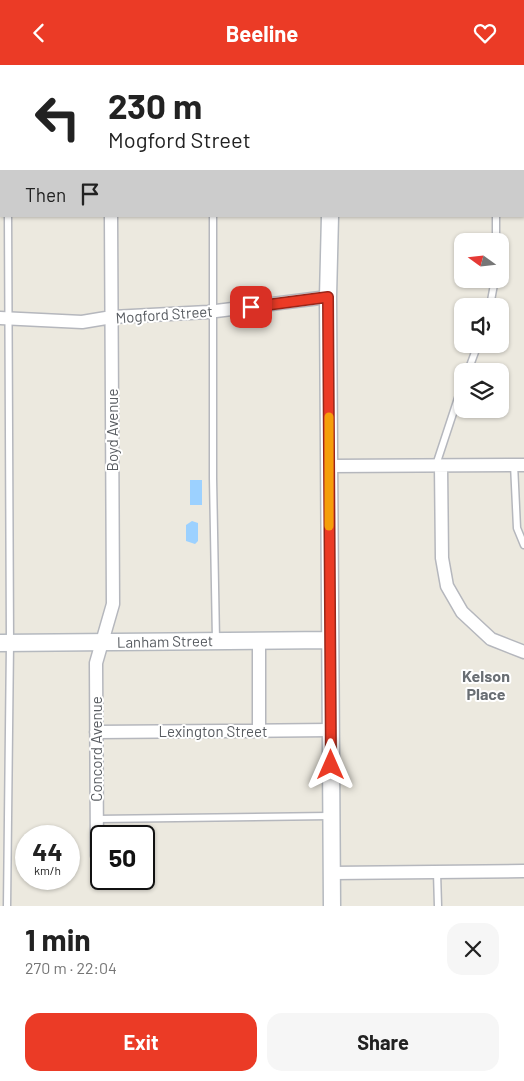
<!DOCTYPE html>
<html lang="en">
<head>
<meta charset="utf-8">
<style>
	:root { --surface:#fff; --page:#f6f6f6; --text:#222; --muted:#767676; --accent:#eb3b26 }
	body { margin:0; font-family:Barlow,sans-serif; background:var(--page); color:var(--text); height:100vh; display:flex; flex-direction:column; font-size:19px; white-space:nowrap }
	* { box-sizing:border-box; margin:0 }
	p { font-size:16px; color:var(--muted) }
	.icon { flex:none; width:28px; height:28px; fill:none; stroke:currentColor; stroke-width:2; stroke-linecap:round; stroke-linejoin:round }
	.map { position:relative; height:841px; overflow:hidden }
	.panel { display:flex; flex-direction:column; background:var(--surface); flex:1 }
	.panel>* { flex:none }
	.top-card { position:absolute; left:0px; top:0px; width:525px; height:152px; box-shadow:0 1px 4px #0004; background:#fff; color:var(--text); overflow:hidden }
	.needle { width:32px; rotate:285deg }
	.tools { position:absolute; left:454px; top:168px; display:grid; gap:10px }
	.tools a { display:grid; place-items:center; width:55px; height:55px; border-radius:10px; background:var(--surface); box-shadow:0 1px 4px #0004; font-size:25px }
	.speed { position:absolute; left:15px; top:760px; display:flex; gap:10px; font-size:25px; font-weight:700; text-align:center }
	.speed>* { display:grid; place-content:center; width:65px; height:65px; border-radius:50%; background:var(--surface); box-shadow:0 1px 4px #0004; line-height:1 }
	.speed small { font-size:12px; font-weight:400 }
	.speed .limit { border:2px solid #111; border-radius:8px; background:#fff; color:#111 }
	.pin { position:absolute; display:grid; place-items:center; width:42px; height:42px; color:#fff; margin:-21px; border-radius:10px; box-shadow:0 2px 8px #0006 }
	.me { position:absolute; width:55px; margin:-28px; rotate:0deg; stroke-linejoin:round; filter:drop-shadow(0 0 4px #0008) }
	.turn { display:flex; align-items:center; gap:18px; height:105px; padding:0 25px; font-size:22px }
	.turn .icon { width:65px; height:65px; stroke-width:2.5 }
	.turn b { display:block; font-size:35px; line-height:42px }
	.then { display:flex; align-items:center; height:48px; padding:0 25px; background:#0003; gap:10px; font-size:19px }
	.round { display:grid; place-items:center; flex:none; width:52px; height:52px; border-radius:15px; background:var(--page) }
	.overview { display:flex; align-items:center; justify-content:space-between; height:85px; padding:0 25px }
	h1 { font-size:30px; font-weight:700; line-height:38px }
	.primary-button { display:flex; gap:10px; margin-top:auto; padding:10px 25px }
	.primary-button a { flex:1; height:58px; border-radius:15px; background:var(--accent); color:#fff; font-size:20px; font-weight:700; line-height:58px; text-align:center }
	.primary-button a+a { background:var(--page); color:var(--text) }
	header { display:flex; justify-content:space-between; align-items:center; height:65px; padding:0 25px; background:var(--accent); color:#fff; font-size:22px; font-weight:700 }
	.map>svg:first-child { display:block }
	.water { fill:#9cd1ff }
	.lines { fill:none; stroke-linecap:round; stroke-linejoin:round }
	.lane-casing { stroke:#b5b7bd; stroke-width:9 }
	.street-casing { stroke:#b5b7bd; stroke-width:15 }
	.secondary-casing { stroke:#b5b9bf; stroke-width:19 }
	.lane { stroke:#fff; stroke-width:6 }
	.street { stroke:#fff; stroke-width:12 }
	.secondary { stroke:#fff; stroke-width:16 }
	.route-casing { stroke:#992619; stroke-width:12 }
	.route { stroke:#eb3b26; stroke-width:9 }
	.slow { stroke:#f59e0b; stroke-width:9 }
	.labels { text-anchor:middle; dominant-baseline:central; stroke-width:4; stroke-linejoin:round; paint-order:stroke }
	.street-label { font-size:15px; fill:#585c61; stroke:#fff }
	.neighbourhood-label { font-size:16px; font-weight:bold; fill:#696e73; stroke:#fff }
</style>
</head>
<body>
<header><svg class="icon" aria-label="back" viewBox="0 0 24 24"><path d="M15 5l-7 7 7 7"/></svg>Beeline<svg class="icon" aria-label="heart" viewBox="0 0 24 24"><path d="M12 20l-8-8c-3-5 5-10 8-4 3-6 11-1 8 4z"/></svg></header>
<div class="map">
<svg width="524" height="841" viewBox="0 0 524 841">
	<rect width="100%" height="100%" fill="#ece9df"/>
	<path class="water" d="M190 415H202V440H190Z
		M192 456 198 458V476L195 479 186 476V460Z"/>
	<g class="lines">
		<defs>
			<path id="lane" d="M8 0V1
				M213 0V1
				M493 0V1
				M213 151V413L216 575
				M496 176V151
				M490 241 495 214
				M468 306 478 279
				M514 399 517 463 524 480
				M436 400 462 321
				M96 754 330 751
				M437 807 438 841
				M7 841 10 578 8 151"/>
			<path id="street" d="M110 0V1
				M0 253 82 257 112 252 208 247 328 232
				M329 401 524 400
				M441 401 442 493 447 521 462 547 491 574 524 587
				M259 575V666
				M96 667 331 665
				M97 791 96 598 113 539 111 151
				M332 808 524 806"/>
			<path id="secondary" d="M335 1V0
				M330 151 328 232 332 841
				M0 578 330 575"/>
		</defs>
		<use href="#lane" class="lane-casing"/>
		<use href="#street" class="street-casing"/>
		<use href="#secondary" class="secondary-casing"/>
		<use href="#lane" class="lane"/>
		<use href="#street" class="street"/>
		<use href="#secondary" class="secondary"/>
	</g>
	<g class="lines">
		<defs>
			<path id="route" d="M251 242 328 232 331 700"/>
		</defs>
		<use href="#route" class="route-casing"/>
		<use href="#route" class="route"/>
		<path class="slow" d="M329 352V461"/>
	</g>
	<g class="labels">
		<g class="street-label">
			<text transform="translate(164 249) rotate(-4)">Mogford Street</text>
			<text transform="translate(112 365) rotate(-90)">Boyd Avenue</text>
			<text transform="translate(165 576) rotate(-1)">Lanham Street</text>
			<text x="213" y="666">Lexington Street</text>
			<text transform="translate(96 684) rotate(-90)">Concord Avenue</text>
		</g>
		<g class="neighbourhood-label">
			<text x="486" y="610">Kelson<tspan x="486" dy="18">Place</tspan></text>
		</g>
	</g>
</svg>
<div class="tools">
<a><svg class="needle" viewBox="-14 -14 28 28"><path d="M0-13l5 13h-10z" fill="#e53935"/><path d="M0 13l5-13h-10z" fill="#767676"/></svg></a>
<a><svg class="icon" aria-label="sound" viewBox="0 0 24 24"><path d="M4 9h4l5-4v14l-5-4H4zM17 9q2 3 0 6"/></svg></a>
<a><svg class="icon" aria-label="layers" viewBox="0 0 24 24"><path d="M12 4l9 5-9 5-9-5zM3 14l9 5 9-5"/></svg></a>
</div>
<div class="speed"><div>44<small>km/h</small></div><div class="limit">50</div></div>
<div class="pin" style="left:251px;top:242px;background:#d93025"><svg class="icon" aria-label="arrive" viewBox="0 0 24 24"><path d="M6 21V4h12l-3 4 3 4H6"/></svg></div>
<svg class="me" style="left:331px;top:700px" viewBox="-20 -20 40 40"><path d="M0-17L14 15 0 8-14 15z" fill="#eb3b26" stroke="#fff" stroke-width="4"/></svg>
<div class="top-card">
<div class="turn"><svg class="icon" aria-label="left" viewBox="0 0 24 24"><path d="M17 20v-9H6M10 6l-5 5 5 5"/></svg><div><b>230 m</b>Mogford Street</div></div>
<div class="then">Then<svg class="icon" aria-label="arrive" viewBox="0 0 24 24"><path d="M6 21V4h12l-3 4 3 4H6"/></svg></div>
</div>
</div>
<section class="panel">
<div class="overview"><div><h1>1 min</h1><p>270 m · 22:04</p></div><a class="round"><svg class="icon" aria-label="close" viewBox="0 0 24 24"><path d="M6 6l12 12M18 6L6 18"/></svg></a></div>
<div class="primary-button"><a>Exit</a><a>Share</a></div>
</section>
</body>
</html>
